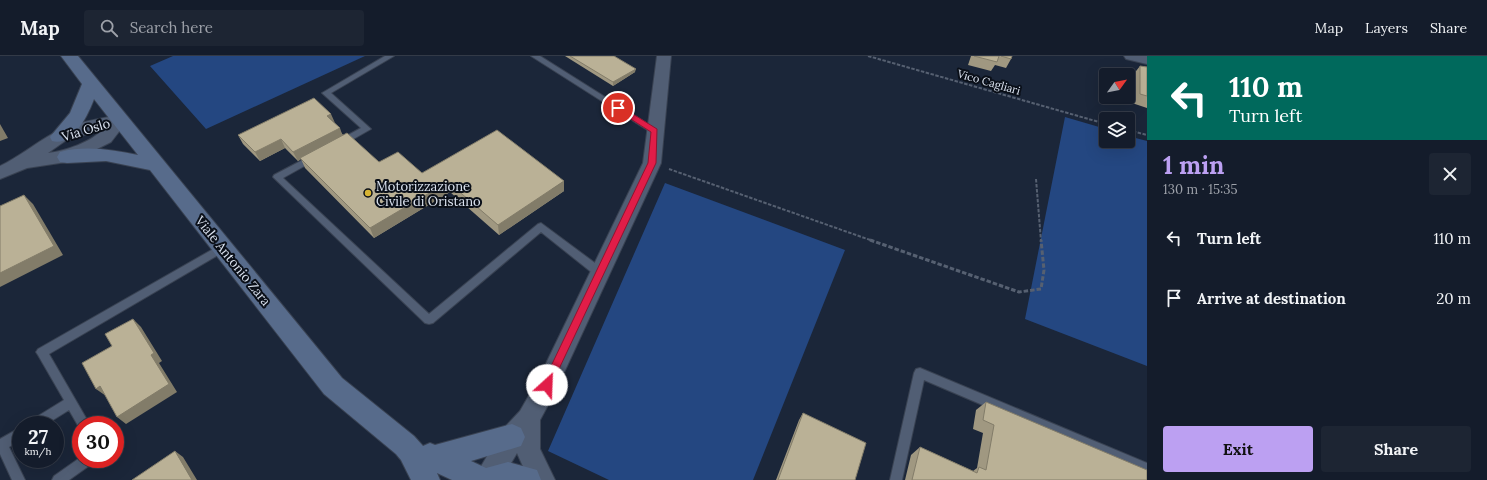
<!DOCTYPE html>
<html lang="en">
<head>
<meta charset="utf-8">
<style>
	:root { --surface:#141c2b; --page:#1d2533; --text:#f1f3f6; --muted:#9da1a9; --line:#333a47; --accent:#bca0f2 }
	body { margin:0; font-family:Lora,serif; background:var(--page); color:var(--text); height:100vh; display:flex; flex-direction:column; font-size:15px; white-space:nowrap }
	* { box-sizing:border-box; margin:0 }
	p { font-size:13px; color:var(--muted) }
	.icon { flex:none; width:22px; height:22px; fill:none; stroke:currentColor; stroke-width:2; stroke-linecap:round; stroke-linejoin:round }
	.map { position:relative; flex:1; overflow:hidden }
	.details { display:flex; flex-direction:column; background:var(--surface); width:340px }
	.details>* { flex:none }
	.top-card { background:#00695c; color:#fff; overflow:hidden }
	.needle { width:26px; rotate:57deg }
	.controls { position:absolute; left:1099px; top:12px; display:grid; gap:8px }
	.controls a { display:grid; place-items:center; width:36px; height:36px; border-radius:4px; background:var(--surface); box-shadow:0 4px 16px #0002,0 0 0 1px var(--line); font-size:20px }
	.speed { position:absolute; left:12px; top:360px; display:flex; gap:8px; font-size:20px; font-weight:700; text-align:center }
	.speed>* { display:grid; place-content:center; width:52px; height:52px; border-radius:50%; background:var(--surface); box-shadow:0 4px 16px #0002,0 0 0 1px var(--line); line-height:1 }
	.speed small { font-size:10px; font-weight:400 }
	.speed .limit { border:6px solid #d22; background:#fff; color:#111 }
	.pin { position:absolute; display:grid; place-items:center; width:34px; height:34px; color:#fff; margin:-17px; border:2px solid #fff; border-radius:50%; box-shadow:0 1px 4px #0007 }
	.me { position:absolute; width:44px; margin:-22px; rotate:25deg; stroke-linejoin:round; filter:drop-shadow(0 0 3px #0008) }
	.turn { display:flex; align-items:center; gap:14px; height:84px; padding:0 16px; font-size:18px }
	.turn .icon { width:52px; height:52px; stroke-width:2.5 }
	.turn b { display:block; font-size:28px; line-height:34px }
	.round { display:grid; place-items:center; flex:none; width:42px; height:42px; border-radius:4px; background:var(--page) }
	.overview { display:flex; align-items:center; justify-content:space-between; height:68px; padding:0 16px }
	h1 { font-size:24px; font-weight:700; line-height:30px; color:var(--accent) }
	.primary-button { display:flex; gap:8px; margin-top:auto; padding:8px 16px }
	.primary-button a { flex:1; height:46px; border-radius:4px; background:var(--accent); color:#111; font-size:16px; font-weight:700; line-height:46px; text-align:center }
	.primary-button a+a { background:var(--page); color:var(--text) }
	ul { padding:0; list-style:none }
	li { display:flex; align-items:center; gap:12px; height:60px; padding:0 16px }
	li div { flex:1 }
	li b { display:block; font-size:15px }
	li em { font-style:normal }
	header { display:flex; align-items:center; gap:24px; box-sizing:border-box; height:56px; padding:0 20px; background:var(--surface); border-bottom:1px solid var(--line) }
	header strong { font-size:19px }
	nav { display:flex; gap:22px; margin-inline-start:auto; font-size:14px }
	.search { width:280px; height:36px; background:var(--page); display:flex; align-items:center; gap:10px; box-sizing:border-box; padding:0 14px; border-radius:4px; color:var(--muted); font-size:15px }
	main { display:flex; flex:1; min-height:0 }
	.map>svg:first-child { display:block }
	.green { fill:#244781 }
	.lines { fill:none; stroke-linecap:round; stroke-linejoin:round }
	.lane-casing { stroke:#394252; stroke-width:2 }
	.street-casing { stroke:#394252; stroke-width:2 }
	.secondary-casing { stroke:#394252; stroke-width:2 }
	.path-far1 { stroke:#566071; stroke-width:2; stroke-dasharray:3.5 1.5; stroke-linecap:butt }
	.path { stroke:#566071; stroke-width:3; stroke-dasharray:4.5 2; stroke-linecap:butt }
	.lane { fill:#515e74; fill-rule:evenodd }
	.street { fill:#515e74; fill-rule:evenodd }
	.secondary { fill:#576b8b; fill-rule:evenodd }
	.wall { fill:#a09881 }
	.shaded-wall { fill:#827c69 }
	.building { fill:#bab196; stroke:#827c69 }
	.route { fill:#e11d48; stroke:#92132f }
	.poi-dot { fill:#d7b434; stroke:#0a0f18; stroke-width:1.5 }
	.labels { text-anchor:middle; dominant-baseline:central; stroke-width:4; stroke-linejoin:round; paint-order:stroke }
	.far-street-label { font-size:11px; fill:#dce4f1; stroke:#0a0f18 }
	.street-label { font-size:13px; fill:#dce4f1; stroke:#0a0f18 }
	.poi-label { font-size:13px; fill:#dce4f1; stroke:#0a0f18; text-anchor:start }
</style>
</head>
<body>
<header>
<strong>Map</strong>
<div class="search"><svg class="icon" aria-label="search" viewBox="0 0 24 24"><circle cx="10" cy="10" r="6"/><path d="M15 15l6 6"/></svg>Search here</div>
<nav><a>Map</a><a>Layers</a><a>Share</a></nav>
</header>
<main>
<div class="map">
<svg width="1147" height="424" viewBox="0 0 1147 424">
	<rect width="100%" height="100%" fill="#1b2639"/>
	<path class="green" d="M173 0H365L206 73 150 10Z
		M1065 61 1106 73V85H1128V80L1147 85V310L1025 263Z
		M665 127 845 194 753 424H609L548 395Z"/>
	<g class="lines">
		<defs>
			<path id="lane" d="M385 0H394L331 37 371 73 343 89H337V85L361 72 322 37Z
				M531 0H540L659 75 655 78 652 77Z
				M314 98 318 101 317 103 283 122 429 258 538 168 541 167 603 213 604 216 603 219H595L541 176 433 267 429 268 425 267 273 121 274 119Z
				M222 188 227 192 225 195 49 298 90 369H81V373H80L69 354 45 369H28L30 365 64 344 38 299 36 296 38 293Z
				M920 312 1147 407V419L924 324 902 424H890L914 317 916 313Z
				M21 371V384L9 391 25 424H12L0 398V383Z
				M81 401V403H95L93 407 69 424H52L54 420Z"/>
			<path id="street" d="M657 0H671L661 107 555 336 540 364V393L555 424H529L517 397 501 424H473L503 373 520 355 539 322 643 107Z
				M1124 0H1147V8L1126 3Z
				M120 59 126 60 128 64 111 86 73 105 27 112 0 123V110C19 101 34 88 52 78 70 67 99 63 120 59ZM103 73C92 86 65 95 48 97L65 85Z"/>
			<path id="secondary" d="M61 0H78L342 322 414 380 423 390 430 387 435 389 512 368 521 372 525 381 521 390 471 405 486 412 508 406 537 414 541 424H452L437 417 440 424H411L401 404 396 398 324 338 150 114 106 105 67 107 60 106 57 101 60 96C86 89 112 94 138 99L94 43C88 59 73 91 52 85L50 81 70 57 82 28Z"/>
		</defs>
		<use href="#lane" class="lane-casing"/>
		<use href="#street" class="street-casing"/>
		<use href="#secondary" class="secondary-casing"/>
		<path class="path-far1" d="M868 0 1106 68
			M1128 74 1147 79
			M669 113 873 185
			M1036 123 1041 185"/>
		<path class="path" d="M870 184 1019 236 1041 233 1044 214 1041 184"/>
		<use href="#lane" class="lane"/>
		<use href="#street" class="street"/>
		<use href="#secondary" class="secondary"/>
	</g>
	<path class="wall" d="M565 0H614L635 16 613 30Z
		M971 0H1012L1011 3 1006 12 995 9 991 15 968 9Z
		M1140 10 1147 11V52L1132 47 1133 19Z
		M334 67 343 79 379 106 422 117 564 135 499 179 450 136 374 182 305 112 301 103 298 105 285 92 260 105 243 88 238 79Z
		M986 346 1147 424H905L911 399 920 391 973 415 977 412 983 377 973 373 976 354Z
		M803 357 855 424H776L799 364Z"/>
	<path class="shaded-wall" d="M636 13 635 16 613 30V26Z
		M331 58 335 67 327 60Z
		M0 68 8 82 0 85Z
		M340 72 343 81 300 102 301 103 298 105 293 96Z
		M281 83 285 92 260 105 255 96Z
		M564 125V135L499 179 498 169Z
		M448 126 450 136 374 182 370 172Z
		M24 139 33 148 63 199 0 231V217Z
		M133 263 141 271 162 305 159 307 177 336 126 368 117 361 151 299Z
		M100 330 106 340 96 333Z
		M175 395 183 401 197 424H192Z"/>
	<path class="building" d="M570 0H614L636 13 613 26Z
		M974 0H999L997 6Z
		M1001 0H1012L1011 3Z
		M1140 10 1147 11V40L1140 38Z
		M314 42 331 58 327 60 340 72 293 96 281 83 255 96 238 79Z
		M497 74 564 125 498 169 448 126 370 172 300 102 347 77 379 106 398 96 422 117Z
		M24 139 54 190 0 217V150Z
		M133 263 154 297 151 299 169 328 117 361 100 330 96 333 82 307 112 290 105 278Z
		M986 346 1147 414V424H912L920 391 977 417 979 411 986 414 994 369 983 364Z
		M803 357 866 387 855 424H778Z
		M175 395 192 424H132Z"/>
	<path class="route" d="M615 50H620L657 73 656 107 550 332 547 333 543 332 542 329 648 107 651 76 615 53Z"/>
	<circle class="poi-dot" cx="368" cy="137" r="4"/>
	<g class="labels">
		<g class="far-street-label">
			<text transform="translate(989 26) rotate(16)">Vico Cagliari</text>
		</g>
		<g class="street-label">
			<text transform="translate(86 74) rotate(-17)">Via Oslo</text>
			<text transform="translate(233 205) rotate(51)">Viale Antonio Zara</text>
		</g>
		<g class="poi-label">
			<text x="376" y="130">Motorizzazione<tspan x="376" dy="15">Civile di Oristano</tspan></text>
		</g>
	</g>
</svg>
<div class="controls">
<a><svg class="needle" viewBox="-14 -14 28 28"><path d="M0-13l5 13h-10z" fill="#e53935"/><path d="M0 13l5-13h-10z" fill="#9da1a9"/></svg></a>
<a><svg class="icon" aria-label="layers" viewBox="0 0 24 24"><path d="M12 4l9 5-9 5-9-5zM3 14l9 5 9-5"/></svg></a>
</div>
<div class="speed"><div>27<small>km/h</small></div><div class="limit">30</div></div>
<div class="pin" style="left:618px;top:52px;background:#d93025"><svg class="icon" aria-label="arrive" viewBox="0 0 24 24"><path d="M6 21V4h12l-3 4 3 4H6"/></svg></div>
<svg class="me" style="left:547px;top:329px" viewBox="-20 -20 40 40"><circle r="19" fill="#fff"/><path d="M0-13L10 11 0 6-10 11z" fill="#e11d48"/></svg>
</div>
<section class="details">
<div class="top-card">
<div class="turn"><svg class="icon" aria-label="left" viewBox="0 0 24 24"><path d="M17 20v-9H6M10 6l-5 5 5 5"/></svg><div><b>110 m</b>Turn left</div></div>
</div>
<div class="overview"><div><h1>1 min</h1><p>130 m · 15:35</p></div><a class="round"><svg class="icon" aria-label="close" viewBox="0 0 24 24"><path d="M6 6l12 12M18 6L6 18"/></svg></a></div>
<ul>
<li><svg class="icon" aria-label="left" viewBox="0 0 24 24"><path d="M17 20v-9H6M10 6l-5 5 5 5"/></svg><div><b>Turn left</b></div><em>110 m</em></li>
<li><svg class="icon" aria-label="arrive" viewBox="0 0 24 24"><path d="M6 21V4h12l-3 4 3 4H6"/></svg><div><b>Arrive at destination</b></div><em>20 m</em></li>
</ul>
<div class="primary-button"><a>Exit</a><a>Share</a></div>
</section>
</main>
</body>
</html>
